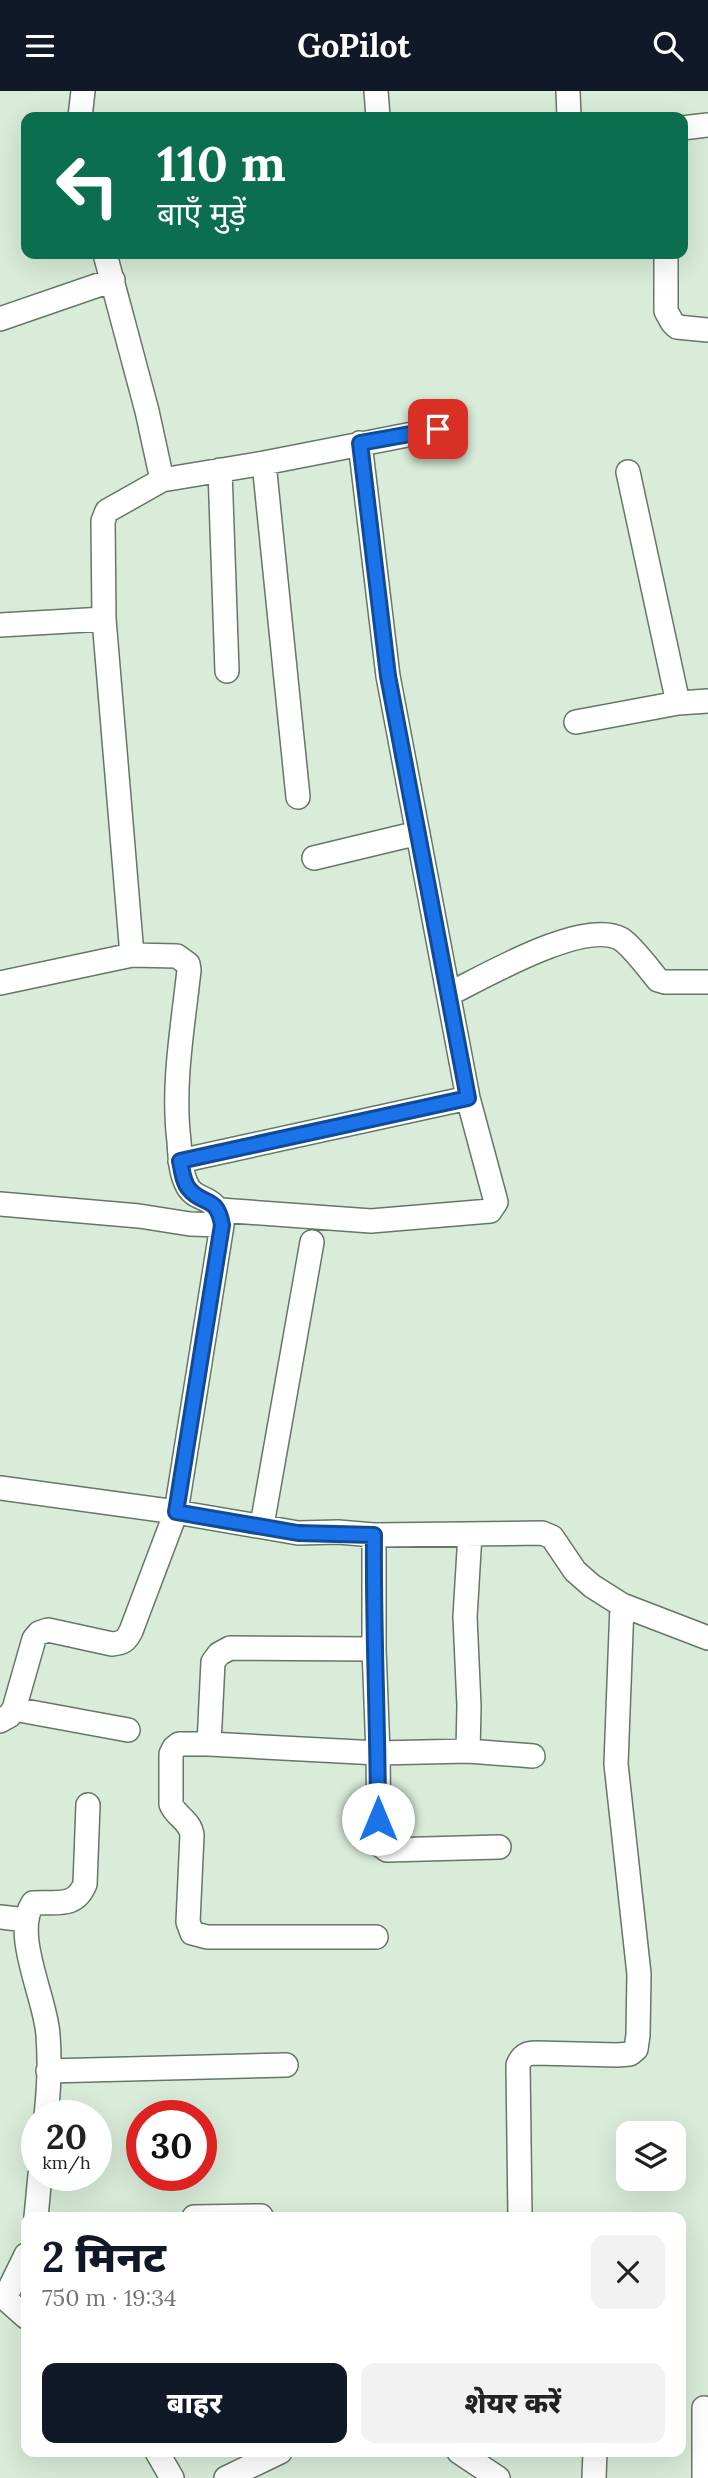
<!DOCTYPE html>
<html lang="hi">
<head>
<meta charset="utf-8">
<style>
	:root { --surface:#fff; --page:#f2f2f2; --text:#222; --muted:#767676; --accent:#111827 }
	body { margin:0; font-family:Lora,"Noto Sans Devanagari",serif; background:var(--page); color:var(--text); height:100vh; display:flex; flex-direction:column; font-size:26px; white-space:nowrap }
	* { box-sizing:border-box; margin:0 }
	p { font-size:23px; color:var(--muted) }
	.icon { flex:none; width:38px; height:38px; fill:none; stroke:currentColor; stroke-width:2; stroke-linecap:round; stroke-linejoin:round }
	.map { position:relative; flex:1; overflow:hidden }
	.drawer { position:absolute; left:21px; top:2121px; width:665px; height:245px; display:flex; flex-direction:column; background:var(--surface); border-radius:14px; box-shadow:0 7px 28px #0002 }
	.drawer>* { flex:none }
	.banner { position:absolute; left:21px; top:21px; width:667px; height:147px; border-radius:14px; box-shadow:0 7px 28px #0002; background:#0b6e4f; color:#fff; overflow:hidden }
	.fabs { position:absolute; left:616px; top:2030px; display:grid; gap:14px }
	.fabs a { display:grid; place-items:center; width:70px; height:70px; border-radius:14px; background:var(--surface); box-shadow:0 7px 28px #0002; font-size:35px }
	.speed { position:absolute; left:21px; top:2009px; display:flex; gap:14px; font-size:35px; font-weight:700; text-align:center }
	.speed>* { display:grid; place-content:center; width:91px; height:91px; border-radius:50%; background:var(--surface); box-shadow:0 7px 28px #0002; line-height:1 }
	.speed small { font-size:18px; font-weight:400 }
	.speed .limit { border:10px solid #d22; background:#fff; color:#111 }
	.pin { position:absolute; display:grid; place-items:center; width:60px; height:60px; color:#fff; margin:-30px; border-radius:14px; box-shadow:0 4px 10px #0006 }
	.me { position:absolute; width:77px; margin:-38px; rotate:0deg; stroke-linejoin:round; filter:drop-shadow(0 0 5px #0008) }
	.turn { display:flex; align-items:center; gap:24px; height:147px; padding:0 21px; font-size:32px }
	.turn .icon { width:91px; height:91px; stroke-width:2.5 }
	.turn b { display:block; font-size:49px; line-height:60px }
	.round { display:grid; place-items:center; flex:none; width:74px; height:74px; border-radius:14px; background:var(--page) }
	.summary { display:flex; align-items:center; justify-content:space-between; height:119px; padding:0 21px }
	h1 { font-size:42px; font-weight:800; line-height:52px; color:var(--accent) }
	.button { display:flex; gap:14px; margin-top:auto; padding:14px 21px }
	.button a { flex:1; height:80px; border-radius:14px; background:var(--accent); color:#fff; font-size:28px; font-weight:800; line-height:80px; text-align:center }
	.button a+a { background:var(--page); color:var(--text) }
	header { display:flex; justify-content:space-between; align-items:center; height:91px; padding:0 21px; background:var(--accent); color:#fff; font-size:32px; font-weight:800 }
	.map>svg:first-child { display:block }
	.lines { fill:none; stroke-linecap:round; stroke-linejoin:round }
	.minor-casing { stroke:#657767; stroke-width:26 }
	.minor { stroke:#fff; stroke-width:23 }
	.route-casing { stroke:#114b97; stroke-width:18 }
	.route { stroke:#1a73e8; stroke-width:12 }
</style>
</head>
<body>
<header><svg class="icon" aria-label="menu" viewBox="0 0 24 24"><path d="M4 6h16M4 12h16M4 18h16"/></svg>GoPilot<svg class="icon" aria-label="search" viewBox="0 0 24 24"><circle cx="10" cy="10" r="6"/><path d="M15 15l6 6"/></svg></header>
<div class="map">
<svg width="708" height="2387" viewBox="0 0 708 2387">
	<rect width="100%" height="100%" fill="#d8ecd9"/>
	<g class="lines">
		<defs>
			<path id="minor" d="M376 0 378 26
				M568 0 569 26
				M80 26 83 0
				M682 37 708 34
				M666 163V220L672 231 677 236 708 239
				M0 228 113 189
				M264 372 298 706
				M220 379 227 580
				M628 381 678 612 708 610
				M162 389 264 372 438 338
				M104 528 132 864
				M0 534 104 528 103 430 107 420 162 389 147 320 105 163
				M576 631 678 612
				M314 767 418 742
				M0 892 132 864 177 865 188 873 189 879C183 935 172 994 179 1050 180 1064 180 1079 186 1092 195 1114 217 1100 222 1134L176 1421 131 1540C126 1550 123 1552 112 1553L48 1539 39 1542 34 1548 14 1618 9 1625 0 1630
				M449 903C484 886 584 827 621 848 632 855 649 878 658 889L665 891H708
				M180 1070 468 1007 388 585 360 352
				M0 1113 139 1125 190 1133 222 1134
				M220 1119 371 1130 490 1120 496 1111 468 1007
				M0 1397 176 1421 298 1442 338 1441 374 1444 542 1442 552 1446 575 1480 592 1495 622 1514 708 1547
				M262 1434 312 1151
				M470 1443 465 1526 469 1615 468 1660 378 1662 379 1753 387 1759 499 1756
				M374 1444V1558L378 1662 209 1653H179L174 1657 171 1663V1713C176 1726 190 1729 192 1744L188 1831 192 1842 207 1846H376
				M14 1618 128 1639
				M209 1653 213 1571 219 1563 230 1557 374 1558
				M468 1660 533 1665
				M0 1826 26 1829
				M48 1980 286 1974
				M46 2025C49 1998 50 1970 48 1944 46 1908 12 1843 33 1812 56 1810 75 1818 85 1793L88 1714
				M36 2126 40 2084
				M194 2126 261 2125
				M520 2126 518 1974C522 1964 527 1962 536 1962L617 1964 630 1963 636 1958 638 1944 639 1883 616 1673 622 1514
				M0 2203 26 2226
				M5 2207 26 2164
				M157 2361 172 2387
				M459 2361 498 2387
				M226 2387 280 2361
				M594 2387 595 2361
				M704 2387V2317"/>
		</defs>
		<use href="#minor" class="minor-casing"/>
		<use href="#minor" class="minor"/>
	</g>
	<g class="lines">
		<defs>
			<path id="route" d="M378 1728C378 1633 373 1539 374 1444L298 1442 176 1421 222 1134C217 1104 203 1115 189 1098 183 1091 182 1079 180 1070L468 1007 388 585 360 352 438 338"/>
		</defs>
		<use href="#route" class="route-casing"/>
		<use href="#route" class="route"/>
	</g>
</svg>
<div class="fabs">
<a><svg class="icon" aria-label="layers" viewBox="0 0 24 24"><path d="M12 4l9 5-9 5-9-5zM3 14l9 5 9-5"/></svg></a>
</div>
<div class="speed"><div>20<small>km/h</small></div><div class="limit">30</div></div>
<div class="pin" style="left:438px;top:338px;background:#d93025"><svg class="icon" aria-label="arrive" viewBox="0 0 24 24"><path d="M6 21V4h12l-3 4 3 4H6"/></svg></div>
<svg class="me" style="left:378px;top:1728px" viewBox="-20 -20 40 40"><circle r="19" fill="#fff"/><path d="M0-13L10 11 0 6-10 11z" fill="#1a73e8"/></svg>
<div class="banner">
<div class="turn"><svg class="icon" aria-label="left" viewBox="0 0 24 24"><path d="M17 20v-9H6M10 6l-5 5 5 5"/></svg><div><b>110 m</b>बाएँ मुड़ें</div></div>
</div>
<section class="drawer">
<div class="summary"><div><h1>2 मिनट</h1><p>750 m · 19:34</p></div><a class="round"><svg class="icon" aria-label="close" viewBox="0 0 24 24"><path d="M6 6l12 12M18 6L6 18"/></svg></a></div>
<div class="button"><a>बाहर</a><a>शेयर करें</a></div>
</section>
</div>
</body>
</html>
